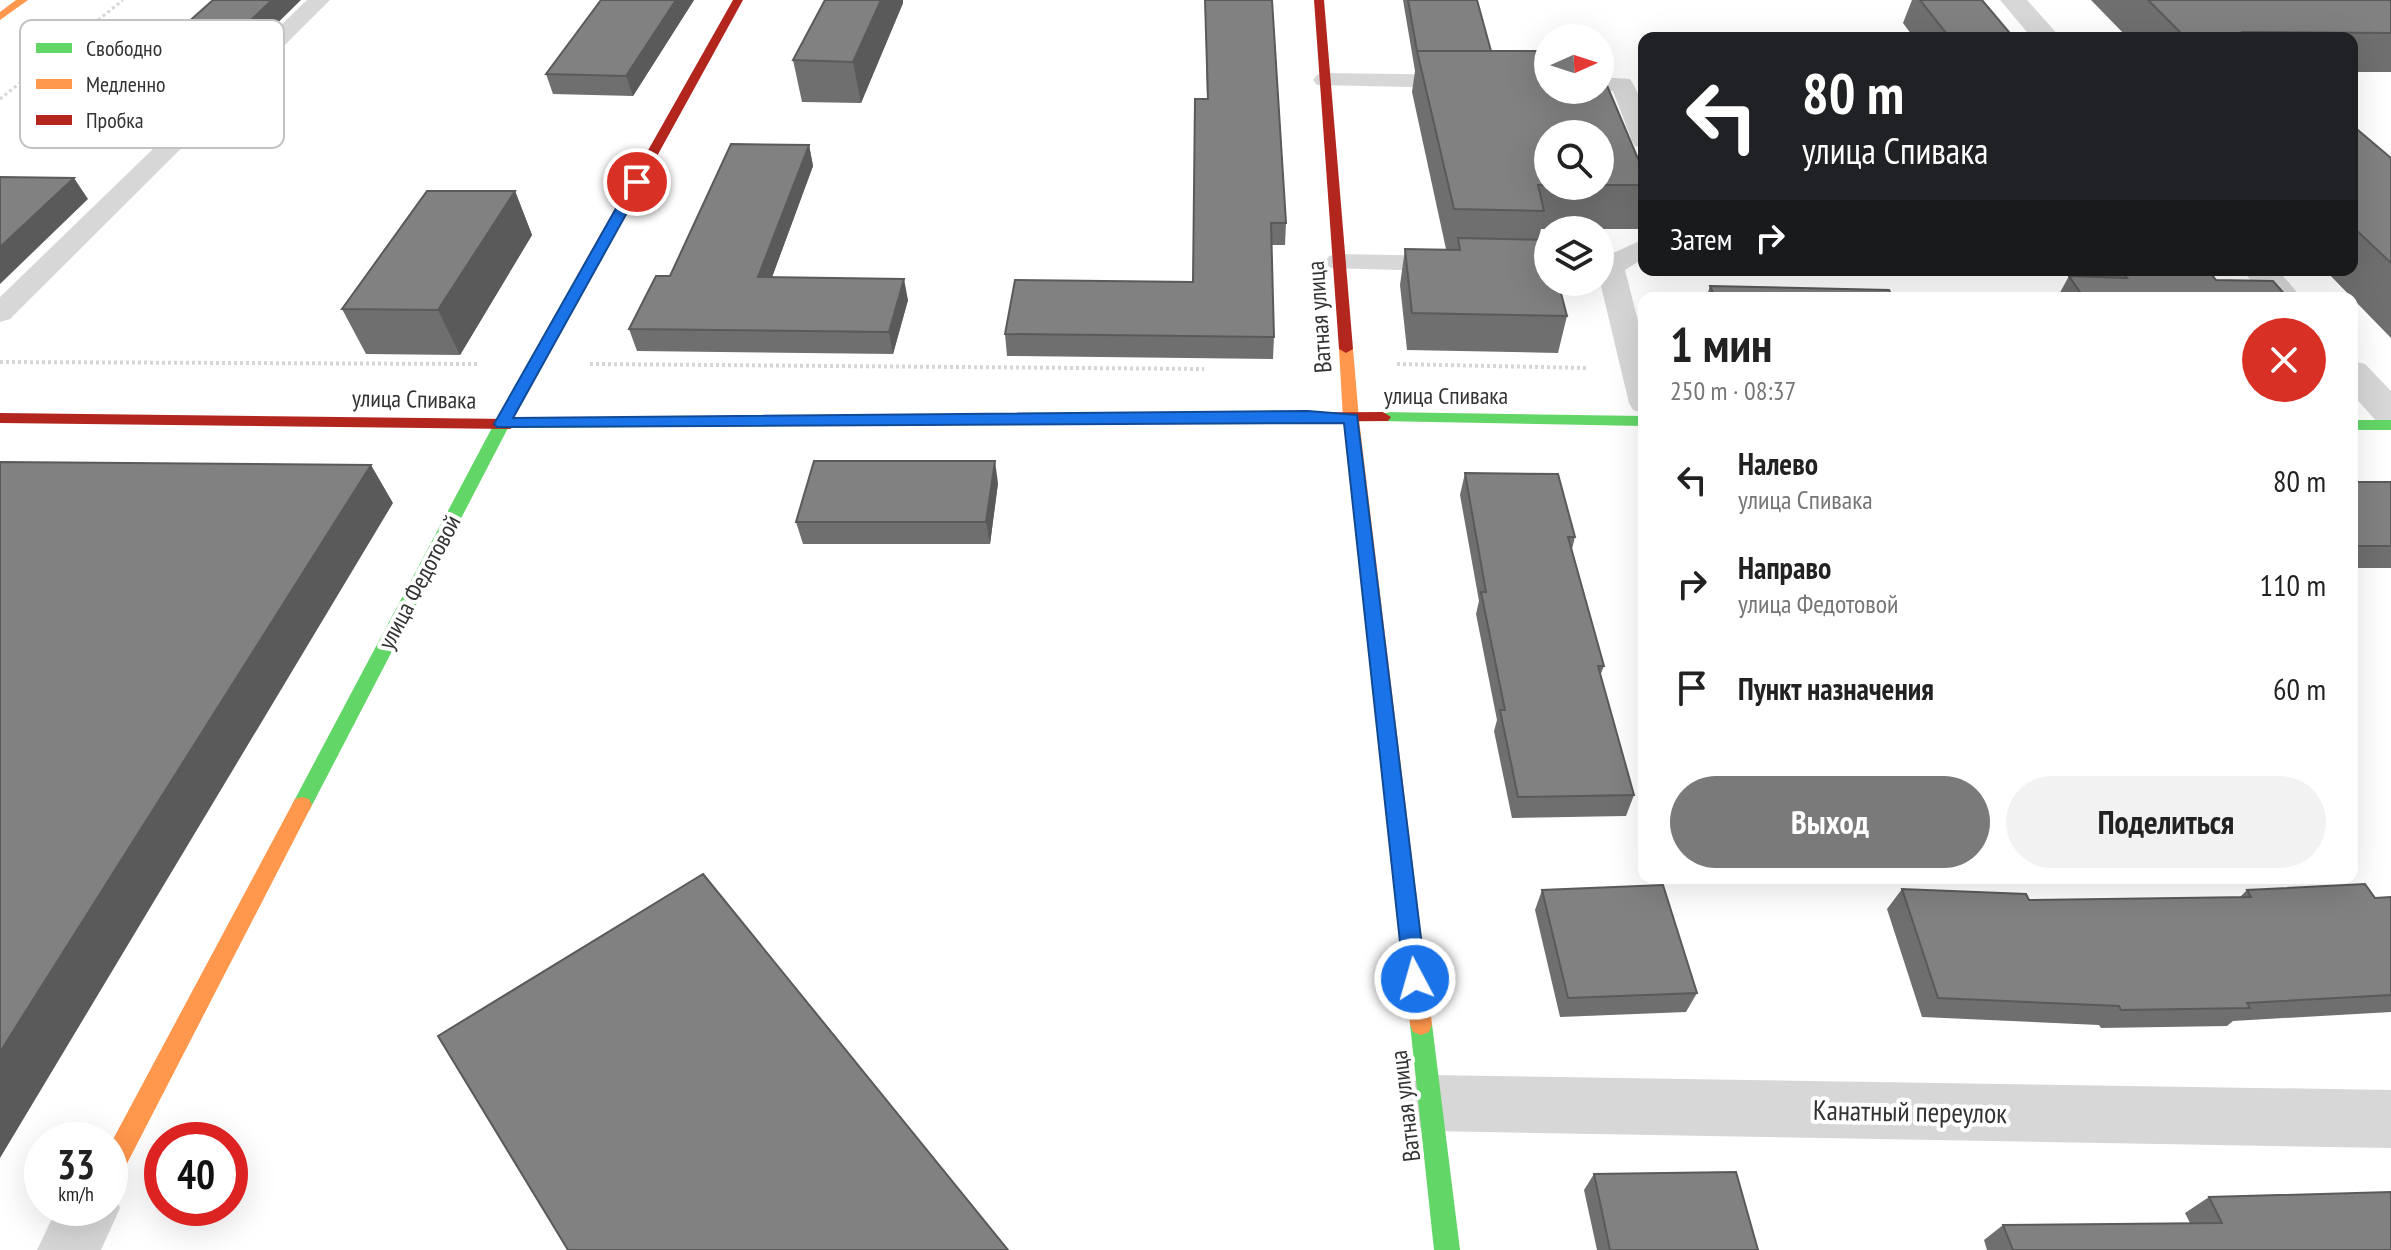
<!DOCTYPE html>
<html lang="ru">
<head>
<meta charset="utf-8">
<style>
	:root { --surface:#fff; --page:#f2f2f2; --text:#222; --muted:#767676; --accent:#7a7a7a }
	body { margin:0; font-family:"PT Sans Narrow",sans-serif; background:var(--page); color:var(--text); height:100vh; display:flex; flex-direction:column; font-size:30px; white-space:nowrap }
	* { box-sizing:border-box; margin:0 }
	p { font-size:26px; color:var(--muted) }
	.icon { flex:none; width:44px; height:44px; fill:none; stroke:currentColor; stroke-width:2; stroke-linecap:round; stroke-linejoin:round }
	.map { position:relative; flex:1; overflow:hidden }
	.drawer { position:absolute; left:1638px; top:292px; width:720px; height:592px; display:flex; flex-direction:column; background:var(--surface); border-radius:16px; box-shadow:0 8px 32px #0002 }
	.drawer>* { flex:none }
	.hud { position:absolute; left:1638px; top:32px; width:720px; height:244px; border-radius:16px; box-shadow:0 8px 32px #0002; background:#202124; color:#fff; overflow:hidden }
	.needle { width:52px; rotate:87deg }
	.buttons { position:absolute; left:1534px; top:24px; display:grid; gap:16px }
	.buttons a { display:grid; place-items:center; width:80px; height:80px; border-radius:50%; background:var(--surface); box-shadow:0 8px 32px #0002; font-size:40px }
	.speed { position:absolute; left:24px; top:1122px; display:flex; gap:16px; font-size:40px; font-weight:700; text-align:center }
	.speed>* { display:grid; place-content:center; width:104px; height:104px; border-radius:50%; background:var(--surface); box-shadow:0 8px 32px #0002; line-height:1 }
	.speed small { font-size:20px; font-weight:400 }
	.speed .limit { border:12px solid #d22; background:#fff; color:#111 }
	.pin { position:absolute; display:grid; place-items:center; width:68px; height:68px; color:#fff; margin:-34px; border:4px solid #fff; border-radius:50%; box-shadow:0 2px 8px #0007 }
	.me { position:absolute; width:88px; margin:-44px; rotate:354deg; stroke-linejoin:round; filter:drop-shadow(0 0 6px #0008) }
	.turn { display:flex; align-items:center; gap:28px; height:168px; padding:0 32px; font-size:36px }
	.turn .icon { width:104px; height:104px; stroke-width:2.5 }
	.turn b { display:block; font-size:56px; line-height:68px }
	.then { display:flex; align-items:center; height:76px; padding:0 32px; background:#0003; gap:16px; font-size:30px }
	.round { display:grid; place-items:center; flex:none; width:84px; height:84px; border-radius:42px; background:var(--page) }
	.summary { display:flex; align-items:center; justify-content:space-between; height:136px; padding:0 32px }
	h1 { font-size:48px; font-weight:700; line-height:60px }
	.button { display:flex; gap:16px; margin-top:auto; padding:16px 32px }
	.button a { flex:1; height:92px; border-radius:48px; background:var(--accent); color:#fff; font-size:32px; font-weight:700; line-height:92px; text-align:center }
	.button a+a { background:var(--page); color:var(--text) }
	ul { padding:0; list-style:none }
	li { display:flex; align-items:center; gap:24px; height:104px; padding:0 32px }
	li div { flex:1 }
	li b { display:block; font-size:30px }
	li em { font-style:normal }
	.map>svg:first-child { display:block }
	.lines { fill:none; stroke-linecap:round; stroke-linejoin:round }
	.path-far1 { stroke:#d6d6d6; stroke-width:3; stroke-dasharray:3 3; stroke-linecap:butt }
	.path { stroke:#d6d6d6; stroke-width:4; stroke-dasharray:3 3; stroke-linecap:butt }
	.lane { fill:#d7d7d7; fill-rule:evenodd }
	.street { fill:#d7d7d7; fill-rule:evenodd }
	.fast { fill:#63d668; fill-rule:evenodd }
	.slow { fill:#ff974d; fill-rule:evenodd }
	.jam { fill:#b3261e; fill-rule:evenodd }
	.wall { fill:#6f6f6f; fill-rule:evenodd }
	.shaded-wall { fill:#5a5a5a }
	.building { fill:#818181; stroke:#5a5a5a; stroke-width:2 }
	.route { fill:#1a73e8; stroke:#114b97; stroke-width:2 }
	.labels { text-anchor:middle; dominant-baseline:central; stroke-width:8; stroke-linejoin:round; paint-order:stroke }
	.street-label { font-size:24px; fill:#333; stroke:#fff }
	.near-street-label { font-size:28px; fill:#333; stroke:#fff }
	.key { fill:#fff; stroke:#c2c2c2; stroke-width:2 }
	.key-label { font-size:22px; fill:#333 }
</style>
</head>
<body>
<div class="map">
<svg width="2391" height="1250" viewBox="0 0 2391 1250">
	<rect width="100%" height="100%" fill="#fff"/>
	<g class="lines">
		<path class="path-far1" d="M0 99 123 0"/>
		<path class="path" d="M0 362 480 364
			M590 364 1204 369
			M1397 364 1587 368"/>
		<path class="lane" d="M307 0H330L10 319 0 322V297Z
			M1325 73 1548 76V90L1317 85 1313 80 1317 75Z
			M1600 77 1630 79C1645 101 1644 123 1644 148L1635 146 1632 141 1613 91 1596 90H1600Z
			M1644 239V258L1625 270 1644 344V413L1633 410 1629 403 1600 282V259Z
			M1339 254 1548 258V274L1329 268 1325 262 1329 256Z"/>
		<path class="street" d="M2000 0H2027L2061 38H2032Z
			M2242 270H2278L2302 298H2266Z
			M2352 361 2365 364 2391 391V426L2378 423 2352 394Z
			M1429 1075 2391 1090V1148L1429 1131 1409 1123 1400 1103 1409 1083Z
			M110 1186 120 1208 101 1250H37L57 1208H110Z"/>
		<path class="fast" d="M584 272 591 276 513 419 919 415 927 420 919 425 508 428 309 811 302 813 295 811 292 805 295 799 494 424 577 276Z
			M1383 412 1644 416V426L1378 421 1375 417Z
			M2352 420H2391V430H2352Z
			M1421 1013 1429 1016 1432 1024 1460 1250H1434L1410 1024 1413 1016Z"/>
		<path class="slow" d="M16 0H28L0 20V12Z
			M1346 345 1353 349 1359 419 1432 1024 1429 1032 1421 1035 1413 1032 1410 1024 1343 419 1339 349Z
			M302 797 309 799 312 805 119 1179 110 1182V1145L295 799Z"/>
		<path class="jam" d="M733 0H743L591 276 589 279H579L577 276Z
			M1314 0H1324L1353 349 1346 353 1339 349Z
			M1383 412 1391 417 1388 421 919 425 911 420 919 415Z
			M0 413 510 419 518 424 510 429 0 423Z"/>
	</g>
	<path class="wall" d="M213 0 161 137H95L82 117Z
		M694 0 633 96 553 94 546 74Z
		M1205 0H1272L1286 223 1285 245H1271L1274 337 1273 359 1007 356 1005 334 1193 282 1207 99Z
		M1403 0H1477L1491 51H1548V90H1600V69L1644 173V205L1638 229H1541L1538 240H1548V282H1558L1567 316 1558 353 1407 350 1400 285 1405 249H1446L1412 92 1415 71ZM1548 134H1600V186H1548Z
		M1912 0H1982L2014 38H1914L1903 23Z
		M2091 0H2391V72H2352V38H2128Z
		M903 3 861 103 802 102 793 60Z
		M2352 125 2391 158V338L2325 270H2352Z
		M809 145 813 166 772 277 908 300 893 354 637 351 629 329 670 276Z
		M515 191 532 235 460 355 366 354 342 309Z
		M2077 270H2208L2216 280 2288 298H2057L2069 276 2082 277Z
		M1710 286 1893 298H1706Z
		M1465 473 1575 537 1572 549 1604 666 1600 676 1634 795 1626 816 1512 818 1494 731 1497 720 1476 614 1479 601 1460 495Z
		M2352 482H2391V568H2352Z
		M998 483 990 544H803L796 522Z
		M1902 889 2029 900 2240 897 2247 890 2375 898 2391 897V1012L2233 1021 2227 1026 2101 1028 2099 1025 1922 1017 1887 909Z
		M1542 890 1697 993 1686 1012 1560 1017 1535 910Z
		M1594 1174 1758 1250H1597L1584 1190Z
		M2209 1197 2391 1250H1987L1984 1240 2003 1225 2190 1223 2185 1213Z"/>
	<path class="shaded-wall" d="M272 0H301L161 137 149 117Z
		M676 0H694L633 96 626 76Z
		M881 0H903V3L861 103 853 62Z
		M809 145 813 166 764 299 758 277Z
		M74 178 88 199 0 284V247Z
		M515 191 532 235 460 355 438 310Z
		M904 279 908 300 893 354 889 332Z
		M995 461 998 483 990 544 986 522Z
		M371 465 393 503 0 1158V1052Z"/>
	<path class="building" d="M213 0H272L149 117H82Z
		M601 0H676L626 76 546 74Z
		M825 0H881L853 62 793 60Z
		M1205 0H1272L1286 223H1271L1274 337 1005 334 1015 280 1193 282 1195 99H1208Z
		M1408 0H1477L1491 51H1417Z
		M1920 0H1982L2014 38H1950Z
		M2148 0H2391V33L2243 32 2250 38H2186Z
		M1417 51H1548V90H1600V69L1644 173V185H1600V134H1548V185H1538L1544 211 1454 209Z
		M2352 125 2391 158V263L2352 226V207H2355L2352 205Z
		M731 144 809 145 758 277 904 279 889 332 629 329 656 276H670Z
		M0 177 74 178 0 247Z
		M427 191H515L438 310 342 309Z
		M1458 238 1548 240V282H1558L1567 316 1412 313 1405 249 1460 250Z
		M2121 270H2208L2216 280 2273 281 2288 298H2084L2069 276 2127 278Z
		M1710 286 1889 290 1893 298H1715Z
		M814 461H995L986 522H796Z
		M0 462 371 465 0 1052Z
		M1465 473 1558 474 1575 537H1568L1604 666H1598L1634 795 1518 797 1500 710H1505L1481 592H1486Z
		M2352 482H2391V546H2352Z
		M703 874 1008 1250H568L438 1036Z
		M2365 884 2375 898 2391 897V995L2247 1003 2250 1008 2121 1010 2119 1006 1938 998 1902 889 2026 894 2029 900 2251 897 2247 890Z
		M1663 885 1697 993 1568 998 1542 890Z
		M1736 1172 1758 1250H1610L1594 1174Z
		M2391 1192V1250H2013L2003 1225 2222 1223 2209 1197Z"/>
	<path class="route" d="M637 178 644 182 513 418 1308 411 1357 415 1426 979 1423 986 1415 989 1407 986 1404 979 1344 423 497 427 494 424 631 182Z"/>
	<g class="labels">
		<g class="street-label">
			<text transform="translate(1319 317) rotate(-94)">Ватная улица</text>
			<text x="1446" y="395">улица Спивака</text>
			<text transform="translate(414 399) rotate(1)">улица Спивака</text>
			<text transform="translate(419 582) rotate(-62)">улица Федотовой</text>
			<text transform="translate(1405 1106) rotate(-97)">Ватная улица</text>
		</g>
		<g class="near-street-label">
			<text transform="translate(1910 1111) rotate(1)">Канатный переулок</text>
		</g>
	</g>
	<rect x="20" y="20" width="264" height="128" rx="12" class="key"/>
	<rect x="36" y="43" width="36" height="10" fill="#63d668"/>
	<rect x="36" y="79" width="36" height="10" fill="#ff974d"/>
	<rect x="36" y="115" width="36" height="10" fill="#b3261e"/>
	<g class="key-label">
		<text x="86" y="56">Свободно</text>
		<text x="86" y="92">Медленно</text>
		<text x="86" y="128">Пробка</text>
	</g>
</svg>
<div class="buttons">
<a><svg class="needle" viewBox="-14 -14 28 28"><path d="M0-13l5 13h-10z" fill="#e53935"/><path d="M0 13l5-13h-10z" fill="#767676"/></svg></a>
<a><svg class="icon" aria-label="search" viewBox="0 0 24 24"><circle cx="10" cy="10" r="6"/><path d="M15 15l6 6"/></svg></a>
<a><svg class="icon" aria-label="layers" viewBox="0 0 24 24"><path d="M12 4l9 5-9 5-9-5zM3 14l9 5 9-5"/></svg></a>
</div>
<div class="speed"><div>33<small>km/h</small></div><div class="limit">40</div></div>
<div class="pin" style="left:637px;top:182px;background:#d93025"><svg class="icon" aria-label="arrive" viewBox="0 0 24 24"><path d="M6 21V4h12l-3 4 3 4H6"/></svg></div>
<svg class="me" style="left:1415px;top:979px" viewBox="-20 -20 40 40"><circle r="17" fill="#1a73e8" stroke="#fff" stroke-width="3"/><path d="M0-11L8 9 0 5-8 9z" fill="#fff"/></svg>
<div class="hud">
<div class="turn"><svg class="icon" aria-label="left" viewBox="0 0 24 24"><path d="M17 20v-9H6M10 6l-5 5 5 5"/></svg><div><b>80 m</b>улица Спивака</div></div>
<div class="then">Затем<svg class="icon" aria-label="right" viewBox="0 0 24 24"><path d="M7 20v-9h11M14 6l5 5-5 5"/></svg></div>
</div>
<section class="drawer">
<div class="summary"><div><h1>1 мин</h1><p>250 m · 08:37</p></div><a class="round" style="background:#d93025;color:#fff"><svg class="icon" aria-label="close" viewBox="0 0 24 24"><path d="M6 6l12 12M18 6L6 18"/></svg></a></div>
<ul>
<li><svg class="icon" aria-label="left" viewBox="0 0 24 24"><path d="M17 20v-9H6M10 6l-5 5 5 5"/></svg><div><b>Налево</b><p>улица Спивака</p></div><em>80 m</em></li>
<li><svg class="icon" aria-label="right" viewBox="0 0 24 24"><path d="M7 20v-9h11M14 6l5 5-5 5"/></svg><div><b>Направо</b><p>улица Федотовой</p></div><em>110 m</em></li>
<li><svg class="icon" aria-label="arrive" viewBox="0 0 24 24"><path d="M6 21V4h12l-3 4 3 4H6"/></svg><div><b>Пункт назначения</b></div><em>60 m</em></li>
</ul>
<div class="button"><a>Выход</a><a>Поделиться</a></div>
</section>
</div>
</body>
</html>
